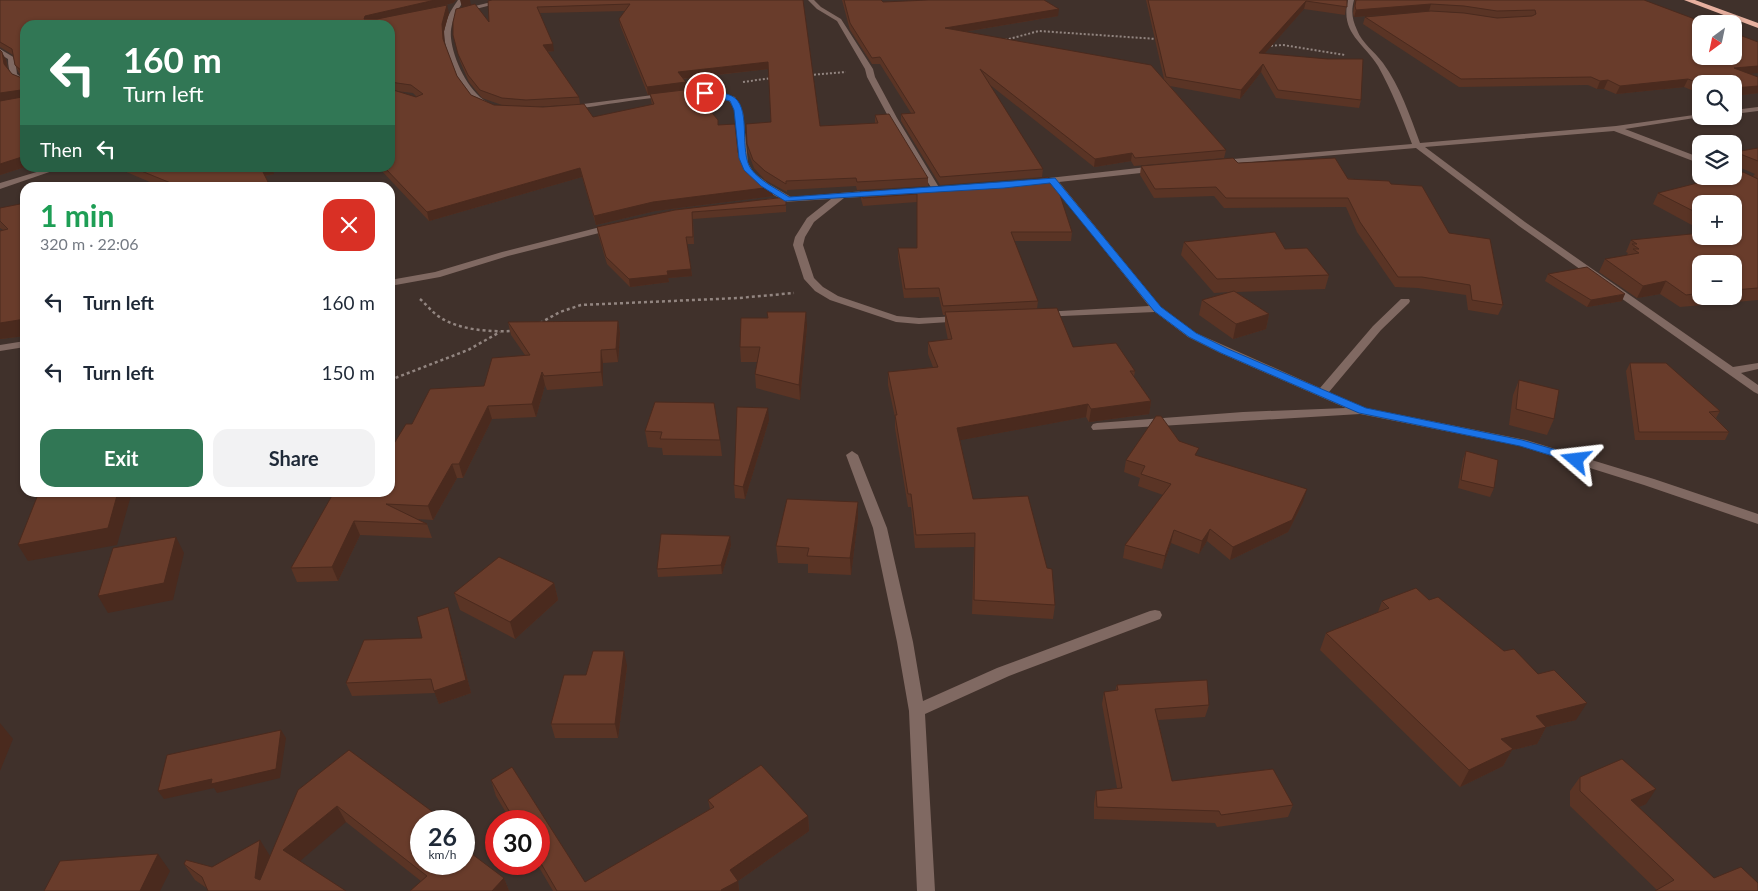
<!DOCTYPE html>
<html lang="en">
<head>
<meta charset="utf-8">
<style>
	:root { --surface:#fff; --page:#f2f2f3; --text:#1f2937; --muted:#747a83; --accent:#317755 }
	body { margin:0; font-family:Lato,sans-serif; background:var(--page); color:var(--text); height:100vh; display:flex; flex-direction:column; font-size:19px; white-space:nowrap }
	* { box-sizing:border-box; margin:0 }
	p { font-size:16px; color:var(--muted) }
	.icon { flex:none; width:28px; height:28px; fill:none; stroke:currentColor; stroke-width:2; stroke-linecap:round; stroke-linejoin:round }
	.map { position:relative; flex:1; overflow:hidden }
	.side { position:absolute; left:20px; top:182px; width:375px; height:315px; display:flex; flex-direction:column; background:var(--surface); border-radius:15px; box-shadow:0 1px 4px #0004 }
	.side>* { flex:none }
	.guide { position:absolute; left:20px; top:20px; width:375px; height:152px; border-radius:15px; box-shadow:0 1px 4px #0004; background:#317755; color:#fff; overflow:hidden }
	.needle { width:32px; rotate:213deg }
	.fabs { position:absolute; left:1692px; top:15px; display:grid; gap:10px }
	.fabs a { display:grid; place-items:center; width:50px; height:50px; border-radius:10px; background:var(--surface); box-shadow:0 1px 4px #0004; font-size:25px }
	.speed { position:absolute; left:410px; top:810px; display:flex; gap:10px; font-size:25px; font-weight:700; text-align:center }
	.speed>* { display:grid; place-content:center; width:65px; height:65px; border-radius:50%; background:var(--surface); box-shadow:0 1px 4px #0004; line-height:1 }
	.speed small { font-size:12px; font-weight:400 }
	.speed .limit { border:8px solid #d22; background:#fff; color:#111 }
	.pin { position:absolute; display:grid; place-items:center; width:42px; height:42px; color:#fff; margin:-21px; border:2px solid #fff; border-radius:50%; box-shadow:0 1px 5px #0007 }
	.me { position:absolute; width:55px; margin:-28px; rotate:287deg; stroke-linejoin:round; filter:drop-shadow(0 0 4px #0008) }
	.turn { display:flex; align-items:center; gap:18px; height:105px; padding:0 20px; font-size:22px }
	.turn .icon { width:65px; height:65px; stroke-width:2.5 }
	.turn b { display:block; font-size:35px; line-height:42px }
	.then { display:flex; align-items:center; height:48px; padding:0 20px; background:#0003; gap:10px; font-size:19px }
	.round { display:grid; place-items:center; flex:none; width:52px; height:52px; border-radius:15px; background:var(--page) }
	.headline { display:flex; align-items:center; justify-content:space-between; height:85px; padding:0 20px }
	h1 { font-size:30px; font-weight:700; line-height:38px; color:#1e9e55 }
	.cta { display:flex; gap:10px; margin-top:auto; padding:10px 20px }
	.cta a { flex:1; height:58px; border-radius:15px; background:var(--accent); color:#fff; font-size:20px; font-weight:700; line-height:58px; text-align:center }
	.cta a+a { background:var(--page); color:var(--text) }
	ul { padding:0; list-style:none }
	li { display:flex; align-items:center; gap:15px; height:70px; padding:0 20px }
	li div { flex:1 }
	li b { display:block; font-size:19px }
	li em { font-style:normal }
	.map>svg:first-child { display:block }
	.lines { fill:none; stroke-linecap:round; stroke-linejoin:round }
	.path-far1 { stroke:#928580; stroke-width:2; stroke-dasharray:2 2; stroke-linecap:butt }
	.path { stroke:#928580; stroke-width:2.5; stroke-dasharray:3 3; stroke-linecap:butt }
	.minor { fill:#806962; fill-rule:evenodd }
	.highway { fill:#e7b09f; fill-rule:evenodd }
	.wall { fill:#5a3425; fill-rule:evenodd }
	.shaded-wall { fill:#4a2a1e }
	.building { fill:#693c2b; stroke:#4a2a1e }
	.route { fill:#1a73e8; stroke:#114b97 }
</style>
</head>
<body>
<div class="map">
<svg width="1758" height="891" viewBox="0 0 1758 891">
	<rect width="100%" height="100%" fill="#40312b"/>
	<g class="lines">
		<path class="path-far1" d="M1005 40 1039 31 1157 39
			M1267 46 1283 45 1345 55
			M810 75 846 72
			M743 82 772 78"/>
		<path class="path" d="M420 299C426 304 431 311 438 316 458 330 488 332 512 331
			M540 323 560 312 581 305 739 298 794 293
			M390 380 468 350 500 332"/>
		<path class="minor" d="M458 0H464L458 10 500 0H511L460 13 457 11C453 20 450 28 451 38 453 59 468 91 487 102V106C466 108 443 49 444 32 445 20 451 10 458 0Z
			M808 0H814L821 7 841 19 873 69 875 77 897 118 940 189 939 191 936 192 932 189 889 118 867 77 865 69 837 21 817 9Z
			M1348 0H1354C1351 11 1352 19 1357 30 1362 43 1374 51 1383 63 1400 86 1410 116 1420 143L1616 126 1701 114V116H1707L1625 129 1701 158V164L1614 131 1425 147 1525 222 1733 367 1758 363V369L1741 373 1758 385V394L1754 392 1519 226 1416 148 1218 165V161L1221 160 1412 144C1402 117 1392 91 1378 66 1363 42 1340 33 1348 0Z
			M0 49 15 58 17 74 25 80V85C12 81 8 72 8 59L0 54Z
			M702 91 720 93 735 97 743 112 748 163 754 173 769 184 791 197 877 190 881 193 877 196 844 198 814 222 805 237 803 245 814 278 823 287 838 296 897 316 919 318 960 316 964 317 965 319 964 321 919 324 896 322 830 300 815 291 804 279 793 245 795 237 807 218 831 199 767 203V199L779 198C740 175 739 171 737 127 736 117 735 108 729 101 690 87 611 105 568 110L564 108 568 106 653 95Z
			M1758 107V111L1734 114V110Z
			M1156 166 1160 169 1159 171 1059 182 1161 307 1196 333 1320 388 1373 326 1401 299H1409L1410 301 1409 303 1381 330 1329 392 1366 408 1526 440 1654 479 1758 514V524L1644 485 1520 446 1360 414 1093 430 1091 427 1093 424 1097 423 1243 412 1346 408 1220 353 1188 337 1155 312 1039 317 1038 315 1039 313 1043 312 1149 306 1051 183 1031 184V180Z
			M50 168H61L0 189V183Z
			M612 224 617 227 615 229 508 256 440 277 390 286V280L435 272 502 252Z
			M25 341V347L0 351V345Z
			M852 451 858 455 887 528 913 642 923 701 997 668 1150 611 1155 610 1160 611 1162 615 1160 619 1009 676 925 714 935 891H917L909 711 897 642 873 528 846 455Z"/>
		<path class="highway" d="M1684 0H1695L1758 23V28Z"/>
	</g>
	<path class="wall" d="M0 0H456L453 3 422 11 449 13 444 31V43L457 76 471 95 494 105H502L482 98 469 82 460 61 453 35 489 22 488 1 803 0 820 126 875 123V115L928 178V186L857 190 856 186 787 190V192L765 180 754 168 748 152 746 124 771 122 768 69 683 79 687 89 718 125 738 152 741 161 773 196 655 211 596 225 582 177 429 221 379 168H390V25H25V167L0 175V50L6 60 8 69 12 74 22 78V76L19 73 15 65 13 55 0 47ZM625 11 619 19 620 25 648 95H650L652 105 593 117 580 104 579 97 547 52 554 51 540 13ZM396 91 413 93 417 97H416ZM565 105 543 107H537Z
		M842 0H881L883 2 1058 16 964 32 1164 79 1146 0H1347L1345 15 1304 9 1264 54 1361 100 1359 108 1276 98 1261 72 1240 99 1170 86 1226 150 1224 158 1134 166 1131 161 1094 167 989 84 1043 169 1042 177 940 185 901 121V114L911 113 880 64H872L850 30Z
		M1355 0H1644L1750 74 1758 93 1734 96V84H1701V94L1684 87 1616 94 1604 89H1597L1588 85 1459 87 1363 24 1365 17 1464 13 1429 11 1354 17 1353 13Z
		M1758 148V300L1680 307 1660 294 1637 298 1599 272 1605 259 1626 256 1628 253 1626 252 1631 240 1734 236V204H1701V230L1653 204 1658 193 1753 176 1755 174 1734 165V156L1735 152ZM1701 264H1734V296H1701Z
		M1238 163 1391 184 1449 233 1503 305 1498 315 1468 310 1466 295 1418 288 1395 287 1357 232 1346 207 1224 208 1214 196 1154 198 1140 175 1141 166Z
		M117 168H273L274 174 265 176 271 188H164Z
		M1005 183 1072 232 1071 241H1014L1038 301 1037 309 1073 347 1135 371 1134 377 1151 401 1149 414 1089 422 1086 417 960 440 973 499 1055 605 1053 619 972 614 974 547 915 548 911 507H908L895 428V417L888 385V372L933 367 928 354V342L948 340 945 325V315H943L939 297 904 298 898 257V248H917V202L863 206 861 199 860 191Z
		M25 203V336L0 339V231L3 230 0 228V208Z
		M786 204V212L693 219 694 244H687L692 276 668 278 669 282 630 287 607 264 598 234 597 227 675 210Z
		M1184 242 1285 249 1329 275 1325 289 1236 292 1269 314 1266 329 1233 339 1199 315 1202 300 1230 292 1214 293 1181 255Z
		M1548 274 1622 301 1587 307 1545 281Z
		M618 321 620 333 618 362 603 363V386L547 390 545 385 536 417 492 419 463 478H457L433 520 417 519 427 524 432 538 360 535 338 581 297 582 291 568 390 492 412 424 484 386 525 355 511 335 508 322Z
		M807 326 800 400 756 388 755 374 757 362H741L740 347Z
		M1630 363 1720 411 1716 418 1729 432 1725 440H1635L1626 371Z
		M1519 380 1554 419 1547 435 1509 425 1513 395Z
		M655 402 720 440 722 456 663 455 662 448 648 447 645 431Z
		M769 420 745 499 735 498 734 485Z
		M1179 441 1198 456 1303 502 1288 532 1230 560 1207 541 1199 554 1171 543 1162 569 1123 558 1125 545 1163 495 1138 486 1140 478 1124 472 1126 460Z
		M1466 451 1494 488 1490 497 1458 488 1463 459Z
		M858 502V518L851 575 808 573V564L778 563 776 546Z
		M731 545 722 574 658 577 657 569Z
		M554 583 558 600 515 639 460 610 454 593Z
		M1429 600 1576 720 1546 727 1537 744 1512 750 1503 766 1460 787 1320 650 1326 633 1378 612 1382 601Z
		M452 620 471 693 439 704 435 693 352 696 346 683Z
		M627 666 618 738H555L551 724 586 675Z
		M1117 685 1209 705 1205 717 1158 720 1172 781 1293 805 1288 817 1217 827 1215 823 1094 819V803L1096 791 1117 788 1102 704 1104 692 1115 691Z
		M761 765 808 816 809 831 738 881 739 891H553L537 864H539V821H511L496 796 491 780 512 767 585 882 710 809 708 800Z
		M1580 777 1646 804 1638 807 1714 878 1657 890 1570 806V791Z
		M298 790 421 821 504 878 509 891H410L421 881 346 822 208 889 195 880 184 864 212 867 270 856V858Z"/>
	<path class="shaded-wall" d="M435 0H456L453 3 367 23 364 19 365 16Z
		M460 0H470L471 5 462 7Z
		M1306 1 1304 9 1258 61 1259 53Z
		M1431 4 1429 11 1354 17 1356 10Z
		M447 5 449 13 444 31 445 46 443 39 442 24Z
		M1059 9 1058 16 945 35V28Z
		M553 44 554 51 544 52 543 45Z
		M2 52 6 60 8 72 4 64Z
		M768 62V69L678 79V72Z
		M1263 64 1261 72 1240 99 1241 90Z
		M1758 66V73L1730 76 1734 68Z
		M1688 79 1684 87 1616 94 1620 86Z
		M1608 80 1604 89H1597L1600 81Z
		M686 82 687 89 648 95 647 87Z
		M1758 86V93L1734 96V88Z
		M21 90 25 98 0 102V93Z
		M1132 153 1131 161 1094 167 1095 159Z
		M25 156V167L0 175V164Z
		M260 168H273L274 174 264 176Z
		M580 168 582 177 429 221 427 212Z
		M772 187 773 196 655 211 596 225 594 216 653 202Z
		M691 269 692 276 668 278 669 282 630 287 629 279 667 271Z
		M1666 281 1660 294 1637 298 1643 286Z
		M1625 294 1622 301 1587 307 1591 300Z
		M806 312 807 326 800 400 799 385Z
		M1269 314 1266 329 1233 339 1236 324Z
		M25 319V336L0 339V323Z
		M618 321 620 333 618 362 616 349Z
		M601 350 603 363V386L601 372Z
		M542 372 545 385 536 417 532 404Z
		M1151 401 1149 414 1089 422 1091 409Z
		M1088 404 1086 417 956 441 957 428Z
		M488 406 492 419 463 478 459 464Z
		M768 408 769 420 745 499 743 487Z
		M452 464 457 478 433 520 428 506Z
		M1307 489 1303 502 1288 532 1230 560 1233 547Z
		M118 492H132L117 545 28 561 18 545Z
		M858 502V518L851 575 850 558Z
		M354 521 360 535 338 581 332 567Z
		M1210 529 1207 541 1199 554 1202 541Z
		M1174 530 1171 543 1162 569 1165 556Z
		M730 536 731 545 722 574 721 565Z
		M176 537 184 553 173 600 108 613 98 596Z
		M554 583 558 600 515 639 510 622Z
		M448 607 452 620 471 693 439 704 434 691Z
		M624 651 627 666 618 738 615 724Z
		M1587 703 1576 720 1546 727 1537 744 1512 750 1503 766 1460 787 1469 770 1501 739 1536 716Z
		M0 723 13 739 0 771Z
		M281 730 286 738 280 778 217 793 214 788 164 799 158 791Z
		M1656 789 1646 804 1621 815 1631 800Z
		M337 806 346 822 293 867 283 850Z
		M808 816 809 831 738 881 739 891H721L730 870Z
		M260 840 270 856 265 891 255 878Z
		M158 854 170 871 160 891H140Z
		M504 878 509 891H492Z"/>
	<path class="building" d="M0 0H435L365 16 364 19H377L447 5 442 24 443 39 457 76 471 95 494 105 543 107 584 104 593 117 654 104 650 94 692 89 718 120V125L735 124 738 152 741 161 753 174 772 187 653 202 594 216 580 168 427 212 385 168H390V89L416 97 423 94 411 85 390 82V25H25V156L0 164V101L22 97 23 92 21 90 0 93V50L2 52 4 64 12 74 22 78 23 72 15 65 12 49 0 42Z
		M492 0H803L820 126 878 123 875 115 889 114 928 178 857 182 856 178 786 181V184L765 171 753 160 747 144 746 124 771 122 768 62 678 72 686 82 647 87 619 19 630 4 537 7 553 44 543 45 579 97 526 100 502 98 480 90 468 75 458 54 453 35V22L456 9 475 4 489 22 488 1Z
		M844 0H881L883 2 928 0H1044L1059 9 945 28 1151 65 1226 150 1135 158 1132 153 1095 159 980 69 1043 169 940 177 901 114 915 113 880 57 872 58 850 23Z
		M1148 0H1347V7L1306 1 1259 53 1328 59H1363L1361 100 1278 90 1263 64 1241 90 1166 77Z
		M1356 0H1644L1708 24H1701V56H1734V33L1758 42V66L1734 68 1758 77V86L1734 88V84H1701L1688 79 1620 86 1608 80 1600 81 1591 77 1461 79 1365 17 1431 11 1464 13 1497 18 1532 16 1536 14 1535 10 1497 11 1464 6 1431 4 1356 10 1355 6Z
		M1758 148V161L1735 152Z
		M1233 158 1238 163 1335 158 1348 179 1389 181 1391 184 1422 186 1449 233 1490 239 1503 305 1472 300 1470 285 1422 277H1398L1360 222 1348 198H1226L1216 187 1155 189 1141 166Z
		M134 168H261L271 188H183Z
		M1743 172 1758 179V288L1734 290V264H1701V293L1686 295 1666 281 1643 286 1605 259 1639 253 1633 249H1639L1632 244H1637L1631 240 1701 233V236H1734V204H1701V215L1658 193 1725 176H1734V174Z
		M1048 177 1060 195 1072 232H1011L1038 301 943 306 939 288 905 289 898 248H917V194L863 198 860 191 1005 183Z
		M786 197V205L692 212 693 237H686L691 269 667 271 668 275 629 279 606 257 597 227 675 210Z
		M25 203V319L0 323V231L8 229 0 221V208Z
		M1275 232 1285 249 1307 248 1329 275 1217 279 1184 242Z
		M1587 267 1625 294 1591 300 1548 274Z
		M1234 291 1269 314 1236 324 1202 300Z
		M1057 308 1073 347 1116 343 1135 371H1130L1151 401 1091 409 1088 404 957 428 973 499 1028 496 1047 568 1052 569 1055 605 974 600 975 533 916 535 911 494H908L895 415H897L888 372 938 367 928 342 952 339 945 312Z
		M767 312H806L799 385 755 374 760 347H740L741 318H768Z
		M618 321 616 349 601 350V372L544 376 542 372 532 404 488 406 459 464H452L428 506 386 504 427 524 354 521 332 567 291 568 334 492H390V450L406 424H412L430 389 484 386 492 358 530 355 508 322Z
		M1630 363H1666L1720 411 1709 412 1729 432H1639Z
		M1519 380 1559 390 1554 419 1516 409Z
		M655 402 714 403 720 440 660 439 662 432 645 431Z
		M737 407 768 408 743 487 734 485Z
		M1156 416H1161L1179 441 1199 448 1195 455 1307 489 1292 520 1233 547 1210 529 1202 541 1174 530 1165 556 1125 545 1171 484 1141 474 1145 466 1126 460Z
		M1466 451 1498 460 1494 488 1461 480Z
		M39 492H118L108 528 18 545Z
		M787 499 858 502 850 558 807 556 809 548 776 546Z
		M661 534 730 536 721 565 657 569Z
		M176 537 164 583 98 596 113 548Z
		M499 557 554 583 510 622 454 593Z
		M1416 588 1429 600 1438 597 1504 651 1514 649 1538 674 1554 670 1587 703 1536 716 1546 727 1501 739 1513 749 1469 770 1326 633 1389 608 1382 601Z
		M448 607 466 680 434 691 431 679 346 683 364 640 422 638 417 617Z
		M593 651H624L615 724H551L564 675H586Z
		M1207 680 1209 705 1155 709 1172 781 1273 769 1293 805 1221 815 1219 811 1097 807 1096 791 1122 788 1104 692 1118 690 1117 685Z
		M281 730 276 769 211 784 212 779 158 791 167 755Z
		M349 750 445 821H421V864H464V848L504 878 492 891H410L427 876 337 806 283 850 346 891H208L202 877 184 864 186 860 212 867 260 840 255 878 260 880 298 790Z
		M1622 759 1656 789 1631 800 1714 878 1741 867 1758 883V891H1655L1674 880 1580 791V777Z
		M761 765 808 816 730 870 738 881 721 890 722 891H557L539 860V821H515L491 780 512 767 585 882 714 807 708 800Z
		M158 854 140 891H44L60 861Z"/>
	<path class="route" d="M705 91C714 92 727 92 735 98 751 111 739 152 751 169 760 181 777 189 789 197L1055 178 1161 307 1196 333 1228 349 1366 408 1522 440 1581 457 1582 460 1576 463 1520 446 1359 413 1221 353 1189 337 1154 311 1050 183 1004 188 785 201 761 186 744 170 739 158 734 110 730 101 702 94 701 93Z"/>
</svg>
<div class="fabs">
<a><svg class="needle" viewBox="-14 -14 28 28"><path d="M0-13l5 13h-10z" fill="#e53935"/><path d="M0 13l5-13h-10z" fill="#747a83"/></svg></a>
<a><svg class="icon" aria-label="search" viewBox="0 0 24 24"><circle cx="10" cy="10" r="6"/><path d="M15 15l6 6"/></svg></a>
<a><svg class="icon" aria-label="layers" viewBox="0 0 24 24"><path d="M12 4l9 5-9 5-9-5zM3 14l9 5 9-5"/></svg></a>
<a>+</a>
<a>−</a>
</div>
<div class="speed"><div>26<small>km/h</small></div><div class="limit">30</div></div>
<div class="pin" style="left:705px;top:93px;background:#d93025"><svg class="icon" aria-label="arrive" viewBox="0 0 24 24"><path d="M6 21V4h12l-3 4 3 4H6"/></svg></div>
<svg class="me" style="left:1576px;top:460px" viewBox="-20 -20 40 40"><path d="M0-17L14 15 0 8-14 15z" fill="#1a73e8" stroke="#fff" stroke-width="4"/></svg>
<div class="guide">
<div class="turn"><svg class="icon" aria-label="left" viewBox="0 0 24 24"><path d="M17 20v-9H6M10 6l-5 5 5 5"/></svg><div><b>160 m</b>Turn left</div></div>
<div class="then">Then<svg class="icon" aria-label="left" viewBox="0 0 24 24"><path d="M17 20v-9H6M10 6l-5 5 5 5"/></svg></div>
</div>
<section class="side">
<div class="headline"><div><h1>1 min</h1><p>320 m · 22:06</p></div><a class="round" style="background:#d93025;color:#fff"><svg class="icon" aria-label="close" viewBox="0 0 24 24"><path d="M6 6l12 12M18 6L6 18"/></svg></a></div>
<ul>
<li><svg class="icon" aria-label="left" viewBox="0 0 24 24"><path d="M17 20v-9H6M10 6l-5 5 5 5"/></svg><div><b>Turn left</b></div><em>160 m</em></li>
<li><svg class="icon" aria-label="left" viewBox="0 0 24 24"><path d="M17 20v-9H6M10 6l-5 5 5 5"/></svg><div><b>Turn left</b></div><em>150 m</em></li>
</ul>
<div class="cta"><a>Exit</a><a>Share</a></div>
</section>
</div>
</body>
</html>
